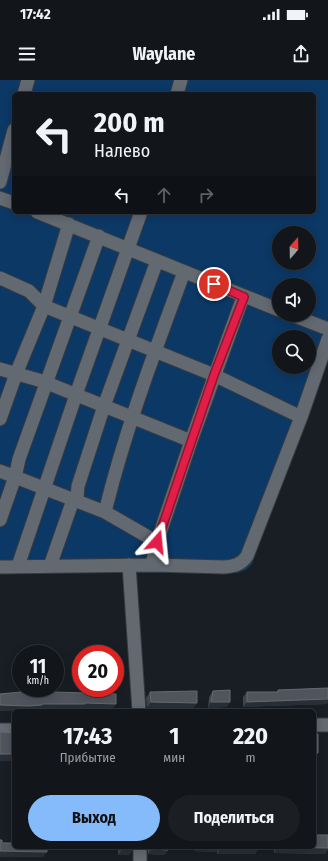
<!DOCTYPE html>
<html lang="ru">
<head>
<meta charset="utf-8">
<style>
	:root { --surface:#12161b; --page:#1b1f24; --text:#f1f3f6; --muted:#9c9fa3; --line:#31353a; --accent:#85bbfb }
	body { margin:0; font-family:"Fira Sans Condensed",sans-serif; background:var(--page); color:var(--text); height:100vh; display:flex; flex-direction:column; font-size:15px; white-space:nowrap }
	* { box-sizing:border-box; margin:0 }
	p { font-size:13px; color:var(--muted) }
	.icon { flex:none; width:22px; height:22px; fill:none; stroke:currentColor; stroke-width:2; stroke-linecap:round; stroke-linejoin:round }
	.map { position:relative; flex:1; overflow:hidden }
	.panel { position:absolute; left:12px; top:629px; width:304px; height:140px; display:flex; flex-direction:column; background:var(--surface); border-radius:6px; box-shadow:0 2px 10px #0003,0 0 0 1px var(--line) }
	.panel>* { flex:none }
	.hud { position:absolute; left:12px; top:12px; width:304px; height:122px; border-radius:6px; box-shadow:0 2px 10px #0003,0 0 0 1px var(--line); background:#12161b; color:var(--text); overflow:hidden }
	.needle { width:26px; rotate:20deg }
	.buttons { position:absolute; left:272px; top:146px; display:grid; gap:8px }
	.buttons a { display:grid; place-items:center; width:44px; height:44px; border-radius:50%; background:var(--surface); box-shadow:0 2px 10px #0003,0 0 0 1px var(--line); font-size:20px }
	.speed { position:absolute; left:12px; top:565px; display:flex; gap:8px; font-size:20px; font-weight:700; text-align:center }
	.speed>* { display:grid; place-content:center; width:52px; height:52px; border-radius:50%; background:var(--surface); box-shadow:0 2px 10px #0003,0 0 0 1px var(--line); line-height:1 }
	.speed small { font-size:10px; font-weight:400 }
	.speed .limit { border:6px solid #d22; background:#fff; color:#111 }
	.pin { position:absolute; display:grid; place-items:center; width:34px; height:34px; color:#fff; margin:-17px; border:2px solid #fff; border-radius:50%; box-shadow:0 1px 4px #0007 }
	.me { position:absolute; width:44px; margin:-22px; rotate:18deg; stroke-linejoin:round; filter:drop-shadow(0 0 3px #0008) }
	.turn { display:flex; align-items:center; gap:14px; height:84px; padding:0 16px; font-size:18px }
	.turn .icon { width:52px; height:52px; stroke-width:2.5 }
	.turn b { display:block; font-size:28px; line-height:34px }
	.lanes { display:flex; align-items:center; height:38px; padding:0 16px; background:#0003; justify-content:center; gap:20px; direction:ltr }
	.lanes .off { opacity:.35 }
	.eta { display:flex; justify-content:space-evenly; align-items:center; height:68px; text-align:center }
	.eta b { font-size:24px; font-weight:700; line-height:28px }
	.button { display:flex; gap:8px; margin-top:auto; padding:8px 16px }
	.button a { flex:1; height:46px; border-radius:24px; background:var(--accent); color:#111; font-size:16px; font-weight:700; line-height:46px; text-align:center }
	.button a+a { background:var(--page); color:var(--text) }
	.status { display:flex; justify-content:space-between; align-items:center; height:28px; padding:0 20px; background:var(--surface); direction:ltr }
	.status svg { height:11px; fill:currentColor }
	header { display:flex; justify-content:space-between; align-items:center; height:52px; padding:0 16px; background:var(--surface); font-size:18px; font-weight:700 }
	.map>svg:first-child { display:block }
	.green { fill:#0c3865; fill-rule:evenodd }
	.lines { fill:none; stroke-linecap:round; stroke-linejoin:round }
	.minor-casing { stroke:#373b40; stroke-width:15 }
	.minor { stroke:#636971; stroke-width:13 }
	.wall { fill:#3f454d }
	.shaded-wall { fill:#292f36 }
	.building { fill:#50555d; stroke:#656a71 }
	.route-casing { stroke:#92132f; stroke-width:10 }
	.route { stroke:#e11d48; stroke-width:7 }
</style>
</head>
<body>
<div class="status"><b>17:42</b><svg viewBox="0 0 49 12"><path d="M0 12V9h3v3zM5 12V6h3v6zM10 12V3h3v9zM15 12V0h3v12zM26 1h20v11H26zM47 4h2v5h-2z"/></svg></div>
<header><svg class="icon" aria-label="menu" viewBox="0 0 24 24"><path d="M4 6h16M4 12h16M4 18h16"/></svg>Waylane<svg class="icon" aria-label="share" viewBox="0 0 24 24"><path d="M12 15V3M7 8l5-5 5 5M5 13v7h14v-7"/></svg></header>
<div class="map">
<svg width="328" height="781" viewBox="0 0 328 781">
	<rect width="100%" height="100%" fill="#181e24"/>
	<path class="green" d="M0 0H328V278L252 484 246 490 237 493 0 492ZM14 14H314V132H14ZM279 153H309V183H279ZM279 205H309V235H279ZM279 257H309V287H279Z"/>
	<g class="lines">
		<defs>
			<path id="minor" d="M24 14 28 0
				M177 14 181 0
				M0 102 14 50
				M0 118 14 123
				M37 132 279 230
				M0 198 29 211 44 226 214 295 301 337
				M292 235 328 249
				M0 289 42 301 191 361
				M0 339 16 294 44 226 69 144
				M0 391 105 432 157 462
				M105 432C125 350 155 271 184 192
				M0 440 15 397 19 379 99 156
				M129 485 139 631
				M152 485 157 462 191 361 243 217
				M18 486 79 306 141 132
				M50 486 73 420 77 417 78 406 104 326 157 181
				M0 487 152 485 224 487C234 486 241 485 247 476L301 337 328 259
				M314 645H328
				M0 650H14
				M140 781V767"/>
		</defs>
		<use href="#minor" class="minor-casing"/>
		<use href="#minor" class="minor"/>
	</g>
	<path class="wall" d="M278 610 327 624 243 627V617L247 612H277Z
		M213 611 230 622 226 627 208 628 209 617Z
		M150 612 197 623 193 628H147L146 618Z
		M328 755V769L325 774 274 773V767H314Z
		M118 767H133V769L129 775H118Z
		M148 767H168V770L164 775 148 774Z
		M194 767H259L255 774H217V772L194 771Z"/>
	<path class="shaded-wall" d="M328 619V623L327 624 243 627 247 622Z
		M151 622 197 623 193 628H147Z
		M211 622H230L226 627 208 628Z
		M85 623 116 624 112 630 82 629 81 630H39L38 631H0V625Z
		M314 673H318L314 678Z
		M0 674H14V679L13 681H0Z
		M197 767H220L217 772 194 771Z
		M278 767 328 768V769L325 774 274 773Z
		M259 768 255 774H217L220 769Z
		M122 769H133L129 775H118Z
		M152 769 168 770 164 775 148 774Z
		M0 771 47 772 43 777H0Z"/>
	<path class="building" d="M328 608V619L247 622V612H278V610Z
		M230 610V622H211L213 611Z
		M197 611V623L151 622 150 612Z
		M21 612V614L54 612 116 614V624L85 623V624H42V625L29 626 0 625V614Z
		M0 652 14 653V674H0Z
		M314 654H318V673H314Z
		M314 755H328V768L278 767H314Z
		M0 760H2V763H14V767H47V772L0 771Z
		M122 767H133V769H122Z
		M152 767H168V770L152 769Z
		M220 767H259V768L220 769Z"/>
	<g class="lines">
		<defs>
			<path id="route" d="M157 462 214 295 244 217 214 204"/>
		</defs>
		<use href="#route" class="route-casing"/>
		<use href="#route" class="route"/>
	</g>
</svg>
<div class="buttons">
<a><svg class="needle" viewBox="-14 -14 28 28"><path d="M0-13l5 13h-10z" fill="#e53935"/><path d="M0 13l5-13h-10z" fill="#9c9fa3"/></svg></a>
<a><svg class="icon" aria-label="sound" viewBox="0 0 24 24"><path d="M4 9h4l5-4v14l-5-4H4zM17 9q2 3 0 6"/></svg></a>
<a><svg class="icon" aria-label="search" viewBox="0 0 24 24"><circle cx="10" cy="10" r="6"/><path d="M15 15l6 6"/></svg></a>
</div>
<div class="speed"><div>11<small>km/h</small></div><div class="limit">20</div></div>
<div class="pin" style="left:214px;top:204px;background:#d93025"><svg class="icon" aria-label="arrive" viewBox="0 0 24 24"><path d="M6 21V4h12l-3 4 3 4H6"/></svg></div>
<svg class="me" style="left:157px;top:462px" viewBox="-20 -20 40 40"><path d="M0-17L14 15 0 8-14 15z" fill="#e11d48" stroke="#fff" stroke-width="4"/></svg>
<div class="hud">
<div class="turn"><svg class="icon" aria-label="left" viewBox="0 0 24 24"><path d="M17 20v-9H6M10 6l-5 5 5 5"/></svg><div><b>200 m</b>Налево</div></div>
<div class="lanes"><svg class="icon" aria-label="left" viewBox="0 0 24 24"><path d="M17 20v-9H6M10 6l-5 5 5 5"/></svg><svg class="icon off" aria-label="ahead" viewBox="0 0 24 24"><path d="M12 20V5M6 11l6-6 6 6"/></svg><svg class="icon off" aria-label="right" viewBox="0 0 24 24"><path d="M7 20v-9h11M14 6l5 5-5 5"/></svg></div>
</div>
<section class="panel">
<div class="eta">
<div><b>17:43</b><p>Прибытие</p></div>
<div><b>1</b><p>мин</p></div>
<div><b>220</b><p>m</p></div>
</div>
<div class="button"><a>Выход</a><a>Поделиться</a></div>
</section>
</div>
</body>
</html>
